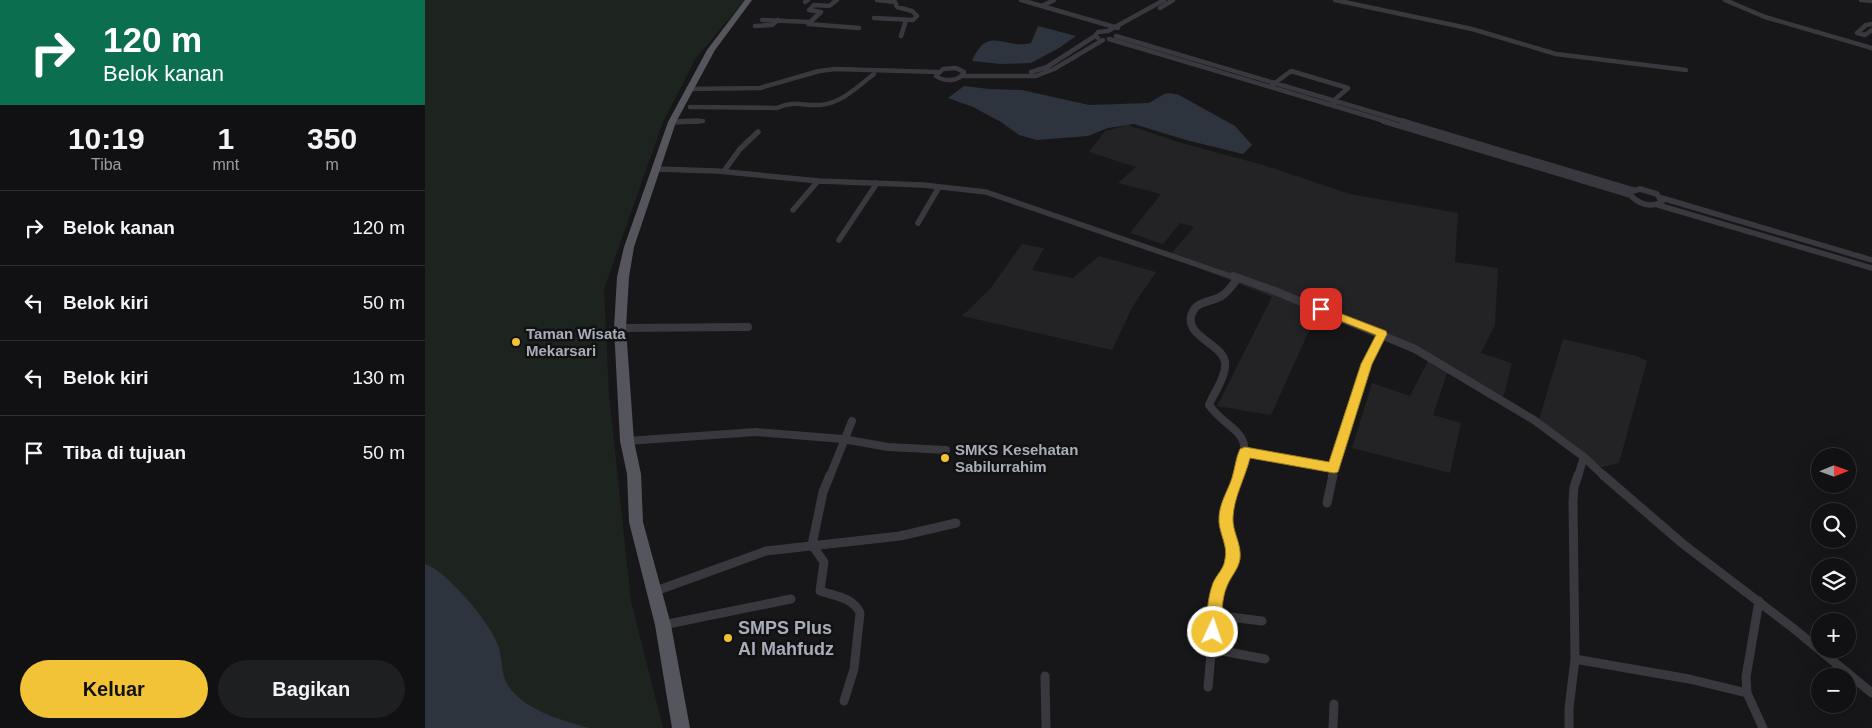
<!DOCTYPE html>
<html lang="id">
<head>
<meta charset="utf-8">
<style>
	:root { --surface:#111113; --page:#1e1f21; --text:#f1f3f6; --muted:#9c9da0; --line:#303133; --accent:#f2c336 }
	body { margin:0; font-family:Helvetica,sans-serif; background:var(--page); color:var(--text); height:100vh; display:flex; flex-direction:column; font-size:19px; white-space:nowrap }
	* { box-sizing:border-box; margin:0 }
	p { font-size:16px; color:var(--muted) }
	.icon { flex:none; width:28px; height:28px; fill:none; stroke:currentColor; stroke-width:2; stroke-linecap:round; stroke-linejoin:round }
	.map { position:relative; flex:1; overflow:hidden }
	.panel { display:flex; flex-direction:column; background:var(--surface); width:425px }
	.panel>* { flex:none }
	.banner { background:#0b6e4f; color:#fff; overflow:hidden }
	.needle { width:32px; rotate:89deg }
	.buttons { position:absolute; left:1386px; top:448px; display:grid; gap:10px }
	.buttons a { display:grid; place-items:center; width:45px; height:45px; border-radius:50%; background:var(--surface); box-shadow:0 5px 20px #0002,0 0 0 1px var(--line); font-size:25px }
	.pin { position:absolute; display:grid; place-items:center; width:42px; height:42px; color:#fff; margin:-21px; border-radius:10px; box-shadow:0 2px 8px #0006 }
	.me { position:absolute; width:55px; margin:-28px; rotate:3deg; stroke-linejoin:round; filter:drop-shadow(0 0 4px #0008) }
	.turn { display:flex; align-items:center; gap:18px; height:105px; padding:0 20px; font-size:22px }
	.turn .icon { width:65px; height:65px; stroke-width:2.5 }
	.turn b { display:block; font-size:35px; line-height:42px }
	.eta { display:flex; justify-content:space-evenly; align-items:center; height:85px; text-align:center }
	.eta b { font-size:30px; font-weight:700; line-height:35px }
	.cta { display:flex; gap:10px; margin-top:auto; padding:10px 20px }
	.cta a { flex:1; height:58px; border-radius:30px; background:var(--accent); color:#111; font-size:20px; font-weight:700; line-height:58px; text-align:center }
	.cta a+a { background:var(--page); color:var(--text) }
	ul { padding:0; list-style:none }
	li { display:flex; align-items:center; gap:15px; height:75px; padding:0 20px; border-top:1px solid var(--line) }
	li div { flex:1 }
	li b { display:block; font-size:19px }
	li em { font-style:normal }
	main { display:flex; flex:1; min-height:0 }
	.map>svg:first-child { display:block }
	.built { fill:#232326 }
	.green { fill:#1d241f }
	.water { fill:#2d343d }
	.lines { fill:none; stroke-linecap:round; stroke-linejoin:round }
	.street-far3 { stroke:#38383e; stroke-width:4.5 }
	.street-far2 { stroke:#38383e; stroke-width:5.5 }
	.street-far1 { stroke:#38383e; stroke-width:8 }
	.street { stroke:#38383e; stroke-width:9 }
	.primary { fill:#54555d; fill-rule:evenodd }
	.route { fill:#f2c336; stroke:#9d7f23 }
	.poi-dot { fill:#f2c336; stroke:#121214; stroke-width:2 }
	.labels { text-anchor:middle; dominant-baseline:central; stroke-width:5; stroke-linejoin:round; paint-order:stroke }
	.poi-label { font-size:15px; font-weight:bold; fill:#a9adb9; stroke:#121214; text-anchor:start }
	.near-poi-label { font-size:18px; font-weight:bold; fill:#a9adb9; stroke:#121214; text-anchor:start }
</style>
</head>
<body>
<main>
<section class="panel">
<div class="banner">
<div class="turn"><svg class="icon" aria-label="right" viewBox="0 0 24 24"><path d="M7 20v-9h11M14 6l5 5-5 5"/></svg><div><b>120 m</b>Belok kanan</div></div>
</div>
<div class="eta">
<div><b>10:19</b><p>Tiba</p></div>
<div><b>1</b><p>mnt</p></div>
<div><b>350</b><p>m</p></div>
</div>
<ul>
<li><svg class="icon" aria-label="right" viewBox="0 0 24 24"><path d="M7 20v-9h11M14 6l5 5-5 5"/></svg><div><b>Belok kanan</b></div><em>120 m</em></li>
<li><svg class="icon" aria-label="left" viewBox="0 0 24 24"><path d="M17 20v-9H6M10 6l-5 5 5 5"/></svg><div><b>Belok kiri</b></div><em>50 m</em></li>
<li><svg class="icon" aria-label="left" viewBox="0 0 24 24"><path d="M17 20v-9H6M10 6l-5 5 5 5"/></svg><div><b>Belok kiri</b></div><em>130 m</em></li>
<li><svg class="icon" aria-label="arrive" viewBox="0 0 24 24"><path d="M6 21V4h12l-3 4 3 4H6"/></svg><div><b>Tiba di tujuan</b></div><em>50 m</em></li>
</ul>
<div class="cta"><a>Keluar</a><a>Bagikan</a></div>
</section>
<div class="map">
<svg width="1447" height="728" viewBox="0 0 1447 728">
	<rect width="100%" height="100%" fill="#171719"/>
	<path class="built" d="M703 125 753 142 838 165 925 194 1033 213 1030 262 1073 268 1070 325 1056 353 1087 363 1077 402 1022 373 1008 415 1036 423 1025 473 927 448 947 383 985 396 1004 359 893 311 846 415 792 406 847 297 744 256 769 227 755 223 738 244 705 233 736 194 693 183 711 167 664 152 680 131Z
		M597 244 619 248 607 270 648 278 674 256 731 272 708 306 687 350 537 316 565 289Z
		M1138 339 1211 356 1222 361 1194 463 1174 468 1113 423Z"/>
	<path class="green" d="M0 0H320L271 58 238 122 179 289 184 395 206 601 238 728H0Z"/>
	<path class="water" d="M613 26 651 36 634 48 606 63 576 64 547 61C563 24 579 50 606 43Z
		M539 86 564 89 597 90 664 105 724 103 739 94 745 93 754 95 810 126 827 145 818 154 761 140 709 124 683 128 663 136 612 140 594 135 576 122 548 107 523 98Z
		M0 564C21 570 66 624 73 645 79 662 74 677 88 692 106 712 139 721 164 728H0Z"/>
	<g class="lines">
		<path class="street-far3" d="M596 0 693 28
			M910 0 1047 29 1131 54 1261 70
			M1300 0 1340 17 1447 48
			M1436 0 1447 1
			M380 2 383 0
			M617 6 629 0
			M735 8 748 0
			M449 18 488 20 492 16 487 11 472 7 470 2 452 0
			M337 20 385 22 396 12 384 10 389 5 404 6 412 0
			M385 22 383 24 434 28
			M1447 24 1441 25 1432 33 1440 35 1447 30
			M330 26 347 25 353 20
			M476 36 481 20
			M691 36 981 122
			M673 38 670 36 673 32 683 31 739 0
			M684 39 963 122
			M531 68 539 72C534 82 520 82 511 76L518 69Z
			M606 72 622 67 670 36
			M537 76H611L629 69 678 40
			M846 86 866 71 923 88 905 104
			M263 89 335 88 394 71 410 69 513 72
			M265 107 352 108C368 100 378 106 395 105 417 103 432 87 449 74
			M247 122 278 121"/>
		<path class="street-far2" d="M958 121 1205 195
			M977 121 1208 190
			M247 122 273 121
			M231 169 292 171 394 181 498 185 561 192 811 278
			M299 171 315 149 333 132
			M1215 189 1232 194 1237 202C1225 208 1214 204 1205 195V192Z
			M1237 198 1447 260
			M1233 205 1447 268
			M368 210 393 181
			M493 223 514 187
			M414 240 452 183"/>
		<path class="street-far1" d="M808 276 850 291 990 349 1109 420 1159 457 1179 476
			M813 278C808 284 804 291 798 295 789 302 774 300 768 311 755 335 797 343 800 362 802 375 789 393 784 405 805 434 832 429 813 476
			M195 328 323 327
			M202 441 331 432 418 439 463 447 521 450
			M820 452 909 468
			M405 476 427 421
			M907 476 942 364 957 334
			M1153 476 1159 457"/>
		<path class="street" d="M405 475 398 492 387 545 399 562 395 591C410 596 428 597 435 613L429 669 419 701
			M1178 475 1258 544 1368 628 1447 693
			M902 503 908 475
			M228 592 341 551 475 536 531 523
			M1334 601 1321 677 1322 693 1338 728
			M789 615 837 621
			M238 625 366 599
			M787 649 840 659
			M1150 659 1264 679 1322 693
			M620 676 621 728
			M783 687 791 600 808 558 807 548 801 528 802 509 814 475
			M908 728 909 704
			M1144 728V708L1150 659 1148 501 1149 487 1153 475"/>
		<path class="primary" d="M320 0H327L290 50 251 122 209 247 204 277 201 328 209 441 216 474 218 522 246 625 265 728H247L230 625 204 522 202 474 195 441 189 328 192 277 199 247 243 122 282 50Z"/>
	</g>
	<path class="route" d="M896 306 961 331 962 334 947 364 913 472 909 473 825 458C820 478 809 497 808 517 807 532 817 544 815 559 813 570 806 576 802 586 796 600 797 617 796 632L794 637 788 639 783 637 781 632C782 616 782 599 788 583 792 574 799 569 800 559 803 546 795 535 794 522 793 505 802 493 807 478 810 468 811 457 815 449L820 447 904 462 936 364 951 335 893 312 891 309 893 307Z"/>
	<g class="poi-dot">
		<circle cx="91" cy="342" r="5"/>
		<circle cx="520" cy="458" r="5"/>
		<circle cx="303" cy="638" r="5"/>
	</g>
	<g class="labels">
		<g class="poi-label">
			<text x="101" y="333">Taman Wisata<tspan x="101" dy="17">Mekarsari</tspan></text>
			<text x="530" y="449">SMKS Kesehatan<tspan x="530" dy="17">Sabilurrahim</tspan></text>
		</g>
		<g class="near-poi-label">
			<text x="313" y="628">SMPS Plus<tspan x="313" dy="21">Al Mahfudz</tspan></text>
		</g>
	</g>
</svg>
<div class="buttons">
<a><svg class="needle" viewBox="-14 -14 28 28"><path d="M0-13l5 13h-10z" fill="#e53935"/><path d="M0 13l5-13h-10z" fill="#9c9da0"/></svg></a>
<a><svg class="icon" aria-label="search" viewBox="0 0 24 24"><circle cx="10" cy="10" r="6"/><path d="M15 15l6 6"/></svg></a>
<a><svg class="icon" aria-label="layers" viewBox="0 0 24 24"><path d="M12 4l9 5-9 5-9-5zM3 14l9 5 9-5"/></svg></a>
<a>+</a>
<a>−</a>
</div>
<div class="pin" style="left:896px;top:309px;background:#d93025"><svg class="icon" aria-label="arrive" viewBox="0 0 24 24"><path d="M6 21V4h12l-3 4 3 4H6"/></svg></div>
<svg class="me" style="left:788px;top:632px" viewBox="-20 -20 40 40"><circle r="17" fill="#f2c336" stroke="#fff" stroke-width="3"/><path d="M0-11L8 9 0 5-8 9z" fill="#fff"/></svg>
</div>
</main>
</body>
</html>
